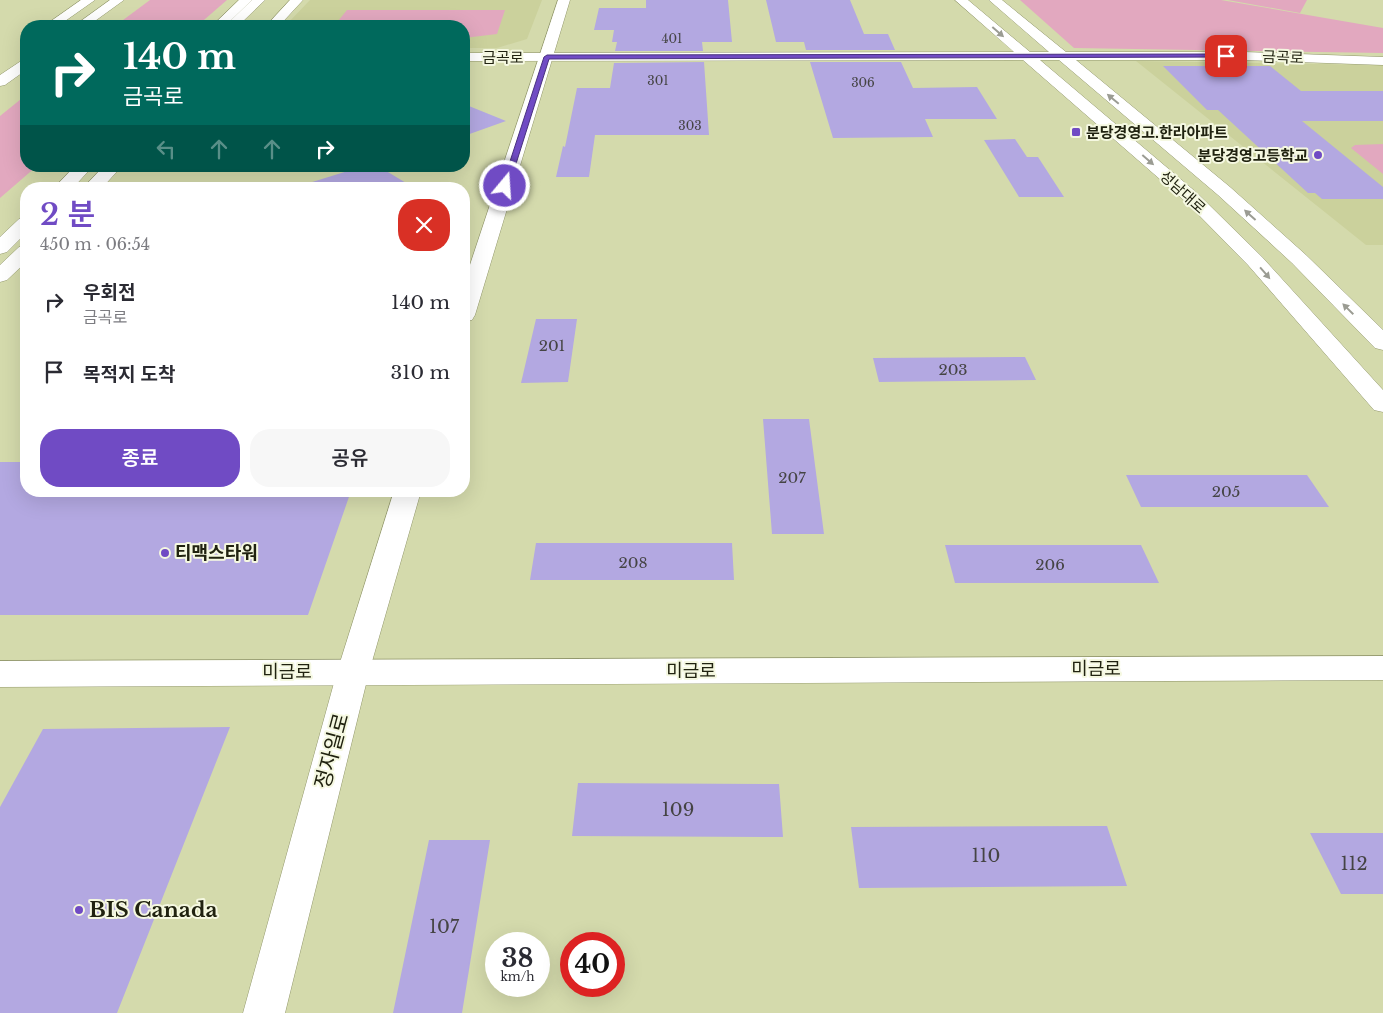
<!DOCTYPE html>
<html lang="ko">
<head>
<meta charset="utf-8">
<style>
	:root { --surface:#fff; --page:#f7f7f7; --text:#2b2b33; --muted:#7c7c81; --accent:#704bc4 }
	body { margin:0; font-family:"Libre Baskerville","Noto Sans KR",serif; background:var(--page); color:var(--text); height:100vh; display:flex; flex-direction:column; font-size:19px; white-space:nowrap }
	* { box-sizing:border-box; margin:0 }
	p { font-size:16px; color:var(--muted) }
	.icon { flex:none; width:28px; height:28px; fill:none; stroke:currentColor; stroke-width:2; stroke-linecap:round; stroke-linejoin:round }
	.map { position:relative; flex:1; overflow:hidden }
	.panel { position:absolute; left:20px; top:182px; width:450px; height:315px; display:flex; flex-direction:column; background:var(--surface); border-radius:20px; box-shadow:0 5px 20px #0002 }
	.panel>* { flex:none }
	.banner { position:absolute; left:20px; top:20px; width:450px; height:152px; border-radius:20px; box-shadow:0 5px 20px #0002; background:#00695c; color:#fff; overflow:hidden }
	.speed { position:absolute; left:485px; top:932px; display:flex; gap:10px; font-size:25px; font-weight:700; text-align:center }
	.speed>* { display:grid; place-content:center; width:65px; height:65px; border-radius:50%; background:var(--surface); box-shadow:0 5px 20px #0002; line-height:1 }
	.speed small { font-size:12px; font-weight:400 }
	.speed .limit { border:8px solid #d22; background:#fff; color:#111 }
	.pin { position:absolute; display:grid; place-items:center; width:42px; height:42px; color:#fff; margin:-21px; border-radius:10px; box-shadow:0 2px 8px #0006 }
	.me { position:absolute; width:55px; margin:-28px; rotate:18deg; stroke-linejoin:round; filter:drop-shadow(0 0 4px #0008) }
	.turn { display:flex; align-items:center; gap:18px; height:105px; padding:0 20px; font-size:22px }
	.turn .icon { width:65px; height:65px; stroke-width:2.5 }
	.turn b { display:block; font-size:35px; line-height:42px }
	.lanes { display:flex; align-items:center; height:48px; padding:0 20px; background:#0003; justify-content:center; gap:25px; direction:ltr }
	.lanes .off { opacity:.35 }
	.round { display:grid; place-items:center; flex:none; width:52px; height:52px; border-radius:20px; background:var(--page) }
	.head { display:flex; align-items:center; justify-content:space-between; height:85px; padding:0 20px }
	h1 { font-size:30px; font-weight:600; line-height:38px; color:var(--accent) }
	.button { display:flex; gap:10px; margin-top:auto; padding:10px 20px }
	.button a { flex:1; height:58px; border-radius:20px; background:var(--accent); color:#fff; font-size:20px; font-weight:600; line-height:58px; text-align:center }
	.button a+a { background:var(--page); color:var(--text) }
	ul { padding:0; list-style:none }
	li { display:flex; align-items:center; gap:15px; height:70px; padding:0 20px }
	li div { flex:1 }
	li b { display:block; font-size:19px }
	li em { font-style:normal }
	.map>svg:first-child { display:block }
	.built { fill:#cbd19c }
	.green { fill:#e2a8bf }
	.building { fill:#b3a8e1 }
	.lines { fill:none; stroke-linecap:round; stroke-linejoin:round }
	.minor-casing { stroke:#92976c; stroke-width:1 }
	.major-casing { stroke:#92976c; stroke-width:1 }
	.highway-casing { stroke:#92976c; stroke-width:1 }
	.minor { fill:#fff; fill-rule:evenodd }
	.major { fill:#fff; fill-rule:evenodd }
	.highway { fill:#fff; fill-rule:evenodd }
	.oneway { fill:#9b9c93 }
	.route { fill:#704bc4; stroke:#49317f }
	.poi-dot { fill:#704bc4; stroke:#f5f8e1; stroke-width:2 }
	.labels { text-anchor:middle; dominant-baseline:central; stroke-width:4; stroke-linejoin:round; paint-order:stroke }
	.far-number-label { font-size:12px; fill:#454444 }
	.far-street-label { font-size:15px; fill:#202210; stroke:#f5f8e1 }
	.far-poi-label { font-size:15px; font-weight:bold; fill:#202210; stroke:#f5f8e1; text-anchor:start }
	.number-label { font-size:15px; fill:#454444 }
	.poi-label { font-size:18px; font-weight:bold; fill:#202210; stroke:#f5f8e1; text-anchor:start }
	.street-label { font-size:18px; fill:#202210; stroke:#f5f8e1 }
	.near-number-label { font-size:18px; fill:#454444 }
	.near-street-label { font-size:21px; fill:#202210; stroke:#f5f8e1 }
	.near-poi-label { font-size:21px; font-weight:bold; fill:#202210; stroke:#f5f8e1; text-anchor:start }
</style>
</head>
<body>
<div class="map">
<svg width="1383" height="1013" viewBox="0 0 1383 1013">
	<rect width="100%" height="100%" fill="#d4daac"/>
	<path class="built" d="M310 0H542L527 39 497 48H464V26H285Z
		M1136 61 1383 65V245H1366Z"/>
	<path class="green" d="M150 0H227L197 26H115Z
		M1020 0H1221L1383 28V53L1074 48Z
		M1228 0H1307L1300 13Z
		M347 10H505L497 34 464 38V26H334Z
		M26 95V166H37L0 198V116Z
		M1383 144V174L1351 148 1355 145Z"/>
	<path class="building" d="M646 0H728L732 42H702L703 51H615L617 42H612L614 30H594L599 8H646Z
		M766 0H850L864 34H888L895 50H806L804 42H776Z
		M704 62 709 135H595L589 177H556L563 146 565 147 577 88H610L614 63Z
		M810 62H901L913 88 977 87 997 119H925L933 137 833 138Z
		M1163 66H1270L1301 91H1383V121H1302L1383 187V199H1322L1315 193H1308L1218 110H1207Z
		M464 104 506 121 464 136Z
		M1015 139 1027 157H1038L1064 197H1019L984 140Z
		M364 166H378L416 189H310L309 183Z
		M536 319H577L568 382 521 383Z
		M1025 357 1036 380 879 382 873 358Z
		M763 419H809L824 534H772Z
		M0 462H26V491H351L308 615H0Z
		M1126 475H1307L1329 507H1141Z
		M536 543H732L734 580H530Z
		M945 545H1141L1159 583H955Z
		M230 727 117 1013H0V807L43 729Z
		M578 783 779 784 783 837 572 836Z
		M1107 826 1127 886 859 888 851 827Z
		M1310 833H1383V894H1341Z
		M429 840H490L462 1013H393Z"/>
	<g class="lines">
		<defs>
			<path id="minor" d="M558 0H570L475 315 472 320 464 321V283Z
				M394 491H421L369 672 285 1013H243L337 672Z"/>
			<path id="major" d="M239 0H252L225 26H212Z
				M290 0H303L279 26H266Z
				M955 0H968L1030 52H1049L989 0H1002L1066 52H1244L1383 57V65L1244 60H1076L1230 187 1306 255 1383 330V350L1375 348 1292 263 1218 195 1059 60H1040L1197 193 1262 257 1383 390V412L1374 410 1248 265 1185 201 1023 60 464 61V53L1014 52Z
				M1383 656V680L0 687V661Z"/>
			<path id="highway" d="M81 0H95L58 26H44Z
				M110 0H124L88 26H74Z
				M252 0H265L238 26H225Z
				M26 60V70L5 85 0 86V75L21 61Z
				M75 166H93L72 189H53Z
				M104 166H122L101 189H82Z
				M26 217V233L7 252 0 254V237L19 219Z
				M26 245V262L7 280 0 282V265L19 247Z"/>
		</defs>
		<use href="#minor" class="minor-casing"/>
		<use href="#major" class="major-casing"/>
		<use href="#highway" class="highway-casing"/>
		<use href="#minor" class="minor"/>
		<use href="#major" class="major"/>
		<use href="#highway" class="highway"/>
	</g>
	<defs><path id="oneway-solid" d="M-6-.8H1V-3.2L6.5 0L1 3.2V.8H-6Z" transform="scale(1.25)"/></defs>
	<g class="oneway">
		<use href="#oneway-solid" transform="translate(998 32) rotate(41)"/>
		<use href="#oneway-solid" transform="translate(1113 99) rotate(-140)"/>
		<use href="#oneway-solid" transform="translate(1148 160) rotate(41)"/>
		<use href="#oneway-solid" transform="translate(1250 215) rotate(-138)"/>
		<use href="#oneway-solid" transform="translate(1265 273) rotate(49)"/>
		<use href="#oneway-solid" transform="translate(1348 309) rotate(-135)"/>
	</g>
	<path class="route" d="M1226 54 1228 57 549 59 509 186 505 188 502 186 544 57 547 55Z"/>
	<g class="poi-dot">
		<rect x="1071" y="127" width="10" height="10" rx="2.5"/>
		<circle cx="1318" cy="155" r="5"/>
		<circle cx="165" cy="553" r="5"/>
		<circle cx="79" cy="910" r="5"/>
	</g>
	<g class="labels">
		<g class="far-number-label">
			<text x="672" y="38">401</text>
			<text x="658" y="80">301</text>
			<text x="863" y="82">306</text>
			<text x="690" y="125">303</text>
		</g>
		<g class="far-street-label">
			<text x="503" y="57">금곡로</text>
			<text transform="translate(1283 57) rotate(2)">금곡로</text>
			<text transform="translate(1183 192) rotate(42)">성남대로</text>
		</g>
		<g class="far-poi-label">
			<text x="1086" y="132">분당경영고.한라아파트</text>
			<text x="1308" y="155" text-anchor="end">분당경영고등학교</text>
		</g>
		<g class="number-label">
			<text x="552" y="345">201</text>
			<text x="953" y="369">203</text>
			<text x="792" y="477">207</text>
			<text x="1226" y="491">205</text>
			<text x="633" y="562">208</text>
			<text x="1050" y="564">206</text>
		</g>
		<g class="poi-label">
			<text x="175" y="553">티맥스타워</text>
		</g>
		<g class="street-label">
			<text x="1096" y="669">미금로</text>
			<text x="691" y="671">미금로</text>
			<text x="287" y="672">미금로</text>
		</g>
		<g class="near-number-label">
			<text x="678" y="810">109</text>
			<text x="986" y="856">110</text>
			<text x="1354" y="864">112</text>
			<text x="444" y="927">107</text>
		</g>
		<g class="near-street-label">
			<text transform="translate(332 751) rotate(-75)">정자일로</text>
		</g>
		<g class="near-poi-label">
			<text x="89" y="910">BIS Canada</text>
		</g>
	</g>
</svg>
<div class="speed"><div>38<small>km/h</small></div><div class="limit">40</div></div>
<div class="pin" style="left:1226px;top:56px;background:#d93025"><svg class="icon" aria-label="arrive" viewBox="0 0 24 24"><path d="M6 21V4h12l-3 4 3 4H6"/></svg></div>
<svg class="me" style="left:505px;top:186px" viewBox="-20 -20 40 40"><circle r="17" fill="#704bc4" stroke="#fff" stroke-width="3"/><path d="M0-11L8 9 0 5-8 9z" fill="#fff"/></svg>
<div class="banner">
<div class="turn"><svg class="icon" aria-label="right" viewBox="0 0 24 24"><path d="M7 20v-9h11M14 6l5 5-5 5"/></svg><div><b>140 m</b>금곡로</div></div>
<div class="lanes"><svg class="icon off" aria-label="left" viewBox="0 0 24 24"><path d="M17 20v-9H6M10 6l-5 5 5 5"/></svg><svg class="icon off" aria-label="ahead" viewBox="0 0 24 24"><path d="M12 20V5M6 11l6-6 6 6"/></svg><svg class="icon off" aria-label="ahead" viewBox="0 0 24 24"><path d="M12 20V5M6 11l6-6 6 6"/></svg><svg class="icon" aria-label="right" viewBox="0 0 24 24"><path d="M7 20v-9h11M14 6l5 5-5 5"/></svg></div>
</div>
<section class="panel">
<div class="head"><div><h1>2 분</h1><p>450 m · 06:54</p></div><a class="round" style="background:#d93025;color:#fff"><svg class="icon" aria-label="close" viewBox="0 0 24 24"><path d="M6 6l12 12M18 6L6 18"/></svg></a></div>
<ul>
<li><svg class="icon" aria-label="right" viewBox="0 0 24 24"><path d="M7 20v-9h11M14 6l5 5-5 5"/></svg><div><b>우회전</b><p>금곡로</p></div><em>140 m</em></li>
<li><svg class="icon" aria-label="arrive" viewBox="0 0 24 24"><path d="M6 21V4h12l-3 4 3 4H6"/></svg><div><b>목적지 도착</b></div><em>310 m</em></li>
</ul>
<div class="button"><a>종료</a><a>공유</a></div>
</section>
</div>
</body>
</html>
